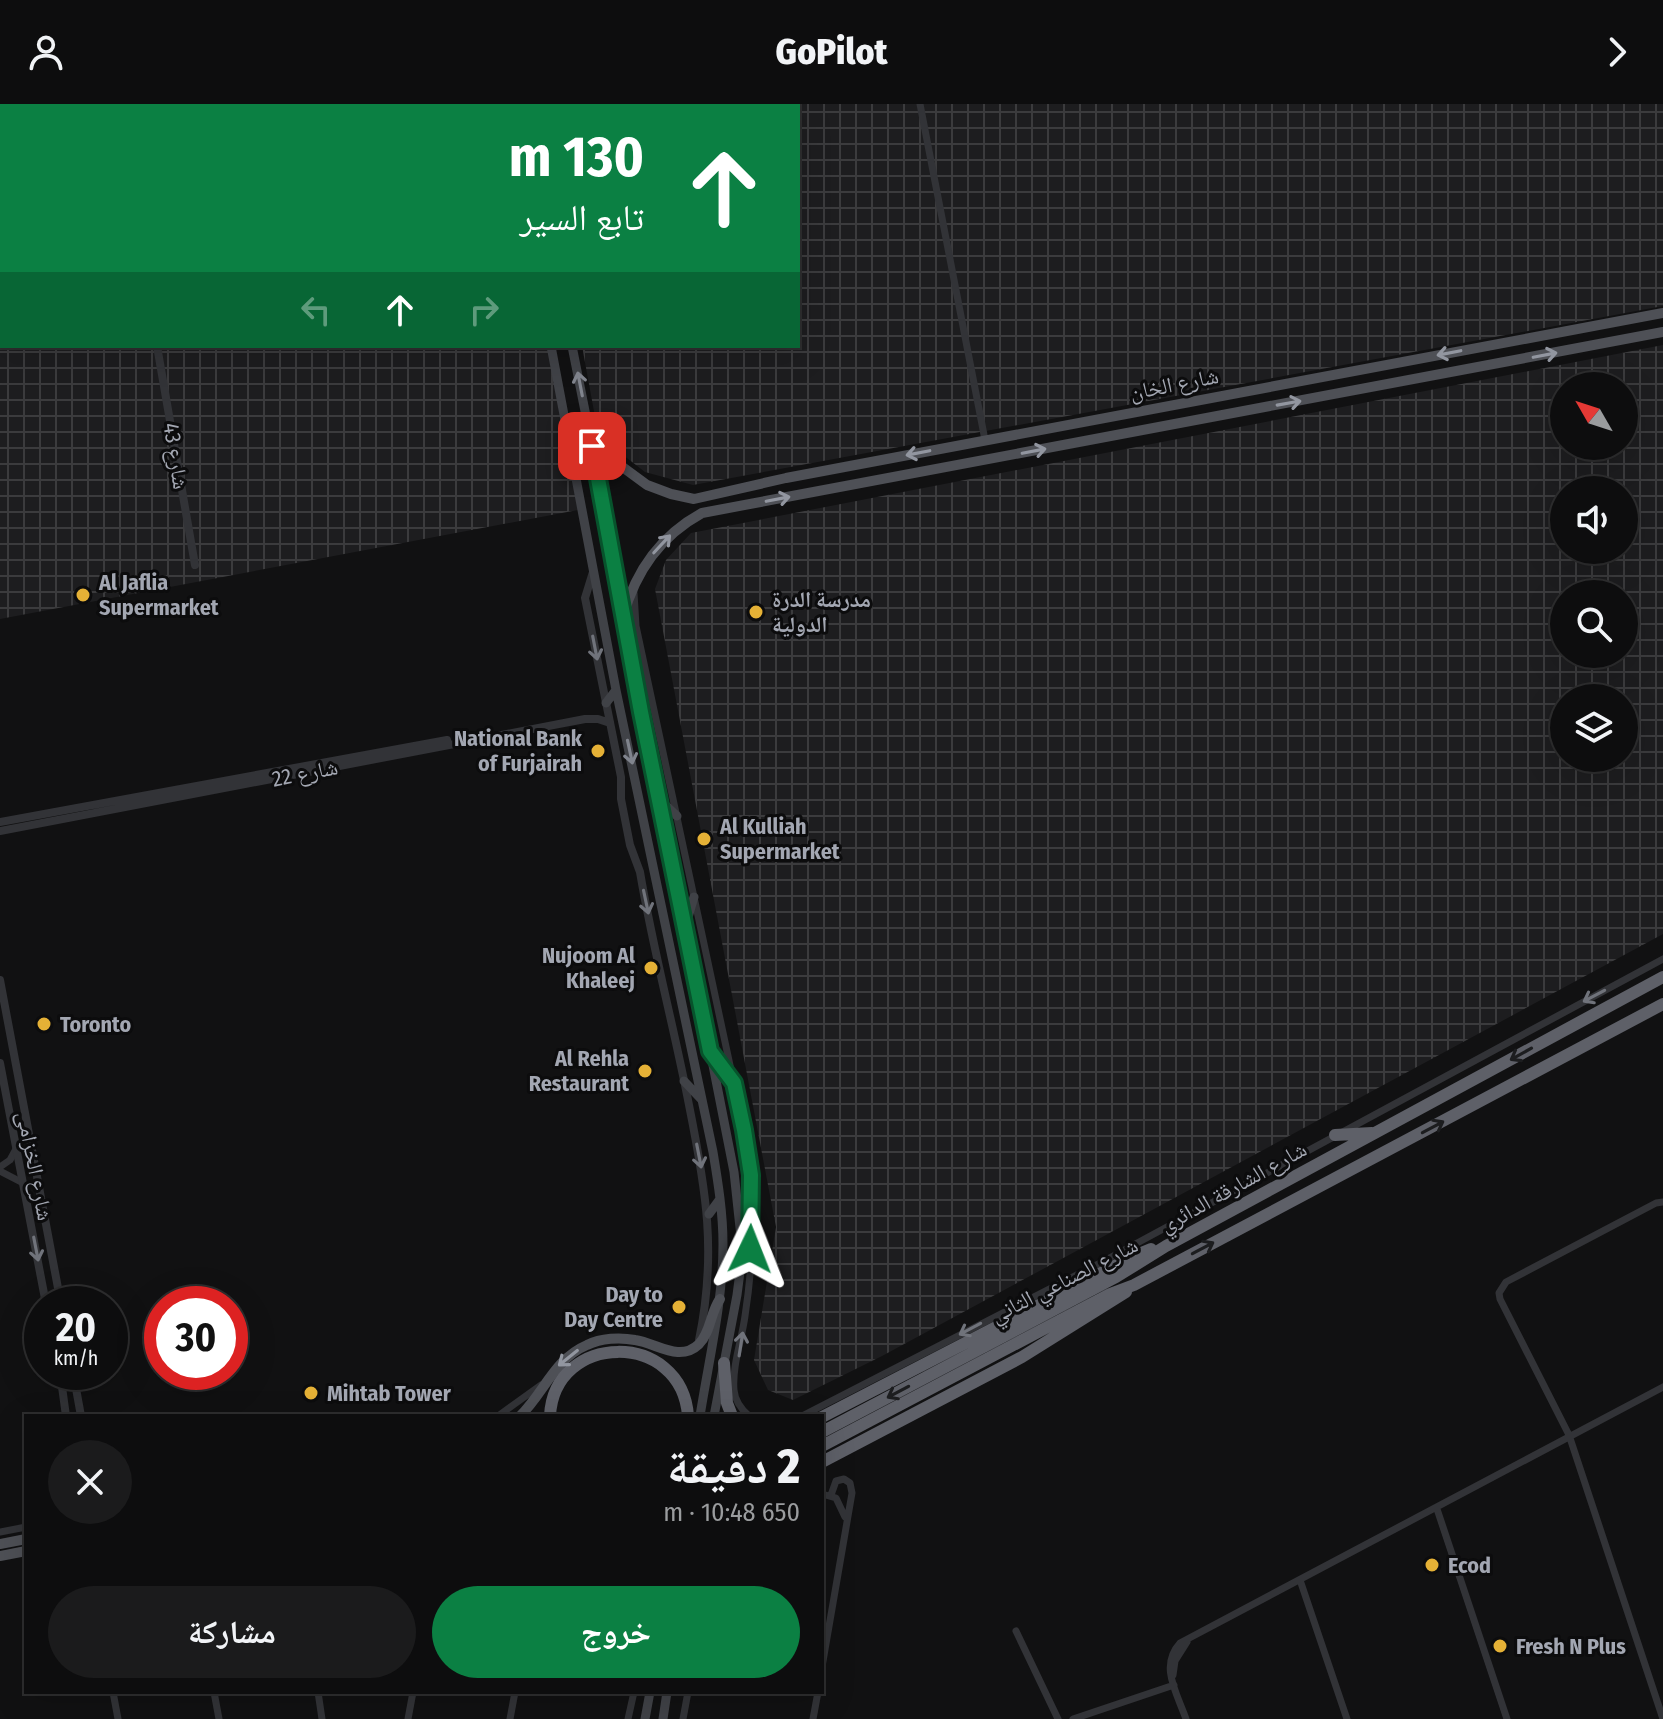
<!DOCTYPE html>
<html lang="ar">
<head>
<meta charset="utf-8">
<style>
	:root { --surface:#0d0d0e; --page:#1b1b1c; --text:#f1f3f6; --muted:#9a9c9e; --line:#2d2d2e; --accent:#0b8043 }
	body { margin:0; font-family:"Fira Sans Condensed","Noto Naskh Arabic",sans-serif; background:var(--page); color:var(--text); direction:rtl; height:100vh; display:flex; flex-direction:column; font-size:30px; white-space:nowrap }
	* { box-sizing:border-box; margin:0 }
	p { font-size:26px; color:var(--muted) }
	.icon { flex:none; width:44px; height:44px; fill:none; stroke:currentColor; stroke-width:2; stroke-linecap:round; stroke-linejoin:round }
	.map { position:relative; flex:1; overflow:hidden; direction:ltr }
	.panel { position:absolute; left:24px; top:1310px; width:800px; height:280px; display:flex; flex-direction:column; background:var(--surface); border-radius:0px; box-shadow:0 8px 32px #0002,0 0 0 2px var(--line); direction:rtl }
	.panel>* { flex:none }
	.banner { position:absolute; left:0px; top:0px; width:800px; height:244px; box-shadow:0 8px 32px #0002,0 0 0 2px var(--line); direction:rtl; background:#0b8043; color:#fff; overflow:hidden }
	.needle { width:52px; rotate:309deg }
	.buttons { position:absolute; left:1550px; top:268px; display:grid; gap:16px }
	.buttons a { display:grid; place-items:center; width:88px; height:88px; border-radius:50%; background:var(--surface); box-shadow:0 8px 32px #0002,0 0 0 2px var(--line); font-size:40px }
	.speed { position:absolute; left:24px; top:1182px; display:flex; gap:16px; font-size:40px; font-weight:700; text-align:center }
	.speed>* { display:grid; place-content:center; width:104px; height:104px; border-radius:50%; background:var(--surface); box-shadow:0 8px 32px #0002,0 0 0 2px var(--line); line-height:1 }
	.speed small { font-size:20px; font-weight:400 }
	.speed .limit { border:12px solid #d22; background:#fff; color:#111 }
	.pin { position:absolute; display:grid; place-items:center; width:68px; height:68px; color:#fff; margin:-34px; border-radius:16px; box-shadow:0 4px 12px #0006 }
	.me { position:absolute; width:88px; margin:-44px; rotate:2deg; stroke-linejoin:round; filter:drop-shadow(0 0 6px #0008) }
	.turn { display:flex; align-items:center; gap:28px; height:168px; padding:0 24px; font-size:36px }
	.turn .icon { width:104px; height:104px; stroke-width:2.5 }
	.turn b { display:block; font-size:56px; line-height:68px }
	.lanes { display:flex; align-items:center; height:76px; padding:0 24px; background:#0003; justify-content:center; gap:40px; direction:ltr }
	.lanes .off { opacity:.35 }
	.round { display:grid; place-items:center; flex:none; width:84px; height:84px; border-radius:42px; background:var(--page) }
	.headline { display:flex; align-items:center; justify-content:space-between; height:136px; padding:0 24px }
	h1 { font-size:48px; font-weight:800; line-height:60px }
	.primary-button { display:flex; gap:16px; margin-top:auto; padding:16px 24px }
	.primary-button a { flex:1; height:92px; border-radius:48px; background:var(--accent); color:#fff; font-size:32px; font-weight:800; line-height:92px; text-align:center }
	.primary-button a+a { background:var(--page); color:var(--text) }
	header { display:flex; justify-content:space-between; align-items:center; height:104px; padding:0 24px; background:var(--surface); font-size:36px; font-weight:800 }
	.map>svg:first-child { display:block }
	.industrial { fill:url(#industrial-grid); fill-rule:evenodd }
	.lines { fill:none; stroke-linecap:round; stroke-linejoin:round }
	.minor { stroke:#323337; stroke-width:7 }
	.tertiary { stroke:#323337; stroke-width:8 }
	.secondary { stroke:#404247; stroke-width:9 }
	.primary { stroke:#4e5056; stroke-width:10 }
	.motorway { stroke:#5e6068; stroke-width:12 }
	.oneway { stroke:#9296a0 }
	.oneway2 { stroke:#80848d }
	.oneway3 { stroke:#70737b }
	.oneway4 { stroke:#1c1d1f }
	.route-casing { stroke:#07532c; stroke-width:20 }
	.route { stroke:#0b8043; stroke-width:14 }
	.poi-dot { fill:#e5b136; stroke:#0c0c0d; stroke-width:3 }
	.labels { text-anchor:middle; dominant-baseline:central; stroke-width:6; stroke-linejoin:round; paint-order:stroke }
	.street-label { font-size:22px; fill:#a3a7b2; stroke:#0c0c0d }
	.poi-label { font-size:22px; font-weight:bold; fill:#a3a7b2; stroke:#0c0c0d; text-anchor:start }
</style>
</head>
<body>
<header><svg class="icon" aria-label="forward" viewBox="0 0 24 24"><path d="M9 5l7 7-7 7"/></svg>GoPilot<svg class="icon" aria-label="person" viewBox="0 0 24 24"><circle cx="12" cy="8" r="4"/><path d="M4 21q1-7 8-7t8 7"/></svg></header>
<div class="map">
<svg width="1663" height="1615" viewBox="0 0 1663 1615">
	<defs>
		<pattern id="industrial-grid" width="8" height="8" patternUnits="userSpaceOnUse" patternTransform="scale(2)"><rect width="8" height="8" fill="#1d1d1f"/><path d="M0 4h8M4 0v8" fill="none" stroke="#3b3b3d"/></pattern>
	</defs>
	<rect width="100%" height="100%" fill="#111112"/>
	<path class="industrial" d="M0 0H503V2H2V242H551L583 405 0 515Z
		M535 0H1663V202L693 381 645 368 605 337 596 318 582 242H798V2Z
		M1663 241V830L882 1252 793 1296 768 1286 754 1256 776 1123 655 485 666 456 691 429ZM1564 282H1624V342H1564ZM1564 386H1624V446H1564ZM1564 490H1624V550H1564ZM1564 594H1624V654H1564Z"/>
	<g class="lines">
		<path class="minor" d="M920 0 985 336
			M634 489 636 522 749 1050C755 1102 753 1160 745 1212 742 1235 732 1262 734 1286 735 1297 741 1305 749 1312
			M0 1063 10 1056 16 1045
			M0 1067 23 1079
			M498 1312 541 1281
			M802 1312 1102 1158 1663 855
			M822 1390 836 1394 845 1413
			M1437 1405 1507 1615
			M0 1428 26 1423
			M1300 1476 1347 1615
			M1016 1527 1058 1615
			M822 1563 852 1389 850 1379 844 1375 836 1377 831 1391
			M1173 1571 1175 1557 1187 1538
			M113 1588 118 1615
			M214 1588 219 1615
			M318 1588 322 1615
			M408 1615 413 1588
			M510 1615 515 1588
			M628 1615 634 1588
			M683 1615 688 1588
			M813 1615 818 1588
			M1073 1615 1174 1581
			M1186 1615C1177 1589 1159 1562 1180 1539L1663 1283
			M1663 1615 1569 1331 1500 1195 1499 1189 1506 1178 1656 1099 1663 1098"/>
		<path class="tertiary" d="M111 0V2
			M0 150H2
			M157 242 195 461
			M593 468 585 494 621 673V695L630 741 640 768C653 846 674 923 689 1001 706 1086 717 1149 699 1236
			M0 718 447 636
			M0 727 585 615H598L610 619
			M0 876 61 1200
			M0 959 46 1200
			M60 1268 66 1312
			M73 1268 81 1312"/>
		<path class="secondary" d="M506 0 507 2
			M525 0V2
			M551 242 616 586 713 1048C718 1078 723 1109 723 1140 723 1198 709 1255 700 1312
			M572 242 613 447 641 608 661 697 734 1068 741 1133V1160L737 1191 714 1312
			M606 599 616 586
			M661 697 677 712
			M686 820 694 793
			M712 949 734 979
			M684 977 701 995
			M709 1110 720 1095
			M645 1615 650 1588
			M663 1615 667 1588"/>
		<path class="primary" d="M587 318 597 337 613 356 647 381 671 390 694 395 786 374 1663 209
			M623 513C635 468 660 432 702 409L1663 228
			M520 1312C544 1289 554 1255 587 1241 601 1234 620 1233 635 1236 657 1239 679 1259 699 1240 711 1228 710 1209 720 1195
			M0 1440 26 1435
			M0 1452 26 1447"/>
		<path class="motorway" d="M1335 1031 1372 1029
			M724 1259 727 1299 732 1312
			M550 1312C554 1227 682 1226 688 1312
			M822 1313 1134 1152 1151 1145
			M822 1328 1116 1173 1166 1142 1663 873
			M822 1342 1110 1190 1134 1181 1663 900
			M822 1358 1022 1253 1126 1188"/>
	</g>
	<defs><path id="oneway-shaft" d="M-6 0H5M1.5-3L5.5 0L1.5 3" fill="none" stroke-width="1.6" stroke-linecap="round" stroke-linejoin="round" transform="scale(2)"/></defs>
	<g class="oneway">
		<use href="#oneway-shaft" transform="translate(1449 249) rotate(169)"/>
		<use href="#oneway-shaft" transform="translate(1545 251) rotate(-11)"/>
		<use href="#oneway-shaft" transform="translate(1289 299) rotate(-10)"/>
		<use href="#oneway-shaft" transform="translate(1034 347) rotate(-11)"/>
		<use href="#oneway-shaft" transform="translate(918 349) rotate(169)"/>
		<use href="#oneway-shaft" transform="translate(778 395) rotate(-11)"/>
		<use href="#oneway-shaft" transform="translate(662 440) rotate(-47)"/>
		<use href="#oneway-shaft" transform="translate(568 1254) rotate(141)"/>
	</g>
	<g class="oneway2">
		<use href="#oneway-shaft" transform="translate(580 280) rotate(-101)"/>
		<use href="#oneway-shaft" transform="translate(630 648) rotate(78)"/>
	</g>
	<g class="oneway3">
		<use href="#oneway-shaft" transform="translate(595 544) rotate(79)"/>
		<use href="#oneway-shaft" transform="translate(646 798) rotate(78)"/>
		<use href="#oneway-shaft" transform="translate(1594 892) rotate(152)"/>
		<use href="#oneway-shaft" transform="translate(699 1052) rotate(79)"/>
		<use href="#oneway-shaft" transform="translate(36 1145) rotate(79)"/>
		<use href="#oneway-shaft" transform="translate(970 1225) rotate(152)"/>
		<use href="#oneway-shaft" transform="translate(741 1240) rotate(-81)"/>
	</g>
	<g class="oneway4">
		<use href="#oneway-shaft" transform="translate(1521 950) rotate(151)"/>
		<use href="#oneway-shaft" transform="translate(1433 1023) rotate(-28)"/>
		<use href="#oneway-shaft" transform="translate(1203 1144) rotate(-28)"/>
		<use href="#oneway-shaft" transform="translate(898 1288) rotate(152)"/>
	</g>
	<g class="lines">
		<defs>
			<path id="route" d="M592 342 641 608 710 947 734 979 744 1026 751 1071 750 1145"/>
		</defs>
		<use href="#route" class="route-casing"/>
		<use href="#route" class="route"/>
	</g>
	<g class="poi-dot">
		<circle cx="83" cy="491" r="8"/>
		<circle cx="756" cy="508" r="8"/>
		<circle cx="598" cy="647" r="8"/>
		<circle cx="704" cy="735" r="8"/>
		<circle cx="651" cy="864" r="8"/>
		<circle cx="44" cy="920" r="8"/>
		<circle cx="645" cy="967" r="8"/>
		<circle cx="679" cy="1203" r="8"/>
		<circle cx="311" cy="1289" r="8"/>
		<circle cx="1432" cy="1461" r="8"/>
		<circle cx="1500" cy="1542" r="8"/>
	</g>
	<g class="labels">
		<g class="street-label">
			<text transform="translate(1174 280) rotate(-11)">شارع الخان</text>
			<text transform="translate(176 352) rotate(81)">شارع 43</text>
			<text transform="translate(305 669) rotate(-11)">شارع 22</text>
			<text transform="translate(35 1062) rotate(79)">شارع الخزامى</text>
			<text transform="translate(1233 1083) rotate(-29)">شارع الشارقة الدائري</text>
			<text transform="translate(1064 1176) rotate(-27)">شارع الصناعي الثاني</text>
		</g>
		<g class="poi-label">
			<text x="99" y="478">Al Jaflia<tspan x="99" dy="25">Supermarket</tspan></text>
			<text x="772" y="495">مدرسة الدرة<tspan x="772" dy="25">الدولية</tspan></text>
			<text x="582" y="634" text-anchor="end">National Bank<tspan x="582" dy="25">of Furjairah</tspan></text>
			<text x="720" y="722">Al Kulliah<tspan x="720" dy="25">Supermarket</tspan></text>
			<text x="635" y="851" text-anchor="end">Nujoom Al<tspan x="635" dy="25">Khaleej</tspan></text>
			<text x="60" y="920">Toronto</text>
			<text x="629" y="954" text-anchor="end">Al Rehla<tspan x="629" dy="25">Restaurant</tspan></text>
			<text x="663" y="1190" text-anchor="end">Day to<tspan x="663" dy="25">Day Centre</tspan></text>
			<text x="327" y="1289">Mihtab Tower</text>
			<text x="1448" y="1461">Ecod</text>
			<text x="1516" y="1542">Fresh N Plus</text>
		</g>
	</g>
</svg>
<div class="buttons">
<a><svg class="needle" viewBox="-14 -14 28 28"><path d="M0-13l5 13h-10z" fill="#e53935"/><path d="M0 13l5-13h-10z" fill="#9a9c9e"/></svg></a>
<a><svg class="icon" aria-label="sound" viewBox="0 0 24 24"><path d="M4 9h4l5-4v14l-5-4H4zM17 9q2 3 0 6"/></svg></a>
<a><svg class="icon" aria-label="search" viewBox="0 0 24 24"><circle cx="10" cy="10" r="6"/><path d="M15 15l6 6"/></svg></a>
<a><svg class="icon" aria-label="layers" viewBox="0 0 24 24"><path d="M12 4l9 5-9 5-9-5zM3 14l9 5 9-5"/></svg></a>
</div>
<div class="speed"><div>20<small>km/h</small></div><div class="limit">30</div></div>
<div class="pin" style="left:592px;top:342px;background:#d93025"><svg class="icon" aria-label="arrive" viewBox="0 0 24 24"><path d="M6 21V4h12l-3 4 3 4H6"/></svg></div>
<svg class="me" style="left:750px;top:1145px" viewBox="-20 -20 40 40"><path d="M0-17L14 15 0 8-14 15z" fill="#0b8043" stroke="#fff" stroke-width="4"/></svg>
<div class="banner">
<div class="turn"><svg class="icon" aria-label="ahead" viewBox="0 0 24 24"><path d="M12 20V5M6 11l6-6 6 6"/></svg><div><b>130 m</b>تابع السير</div></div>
<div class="lanes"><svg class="icon off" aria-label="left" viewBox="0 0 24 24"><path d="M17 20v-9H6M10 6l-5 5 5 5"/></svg><svg class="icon" aria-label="ahead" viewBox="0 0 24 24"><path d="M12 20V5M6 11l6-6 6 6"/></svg><svg class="icon off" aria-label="right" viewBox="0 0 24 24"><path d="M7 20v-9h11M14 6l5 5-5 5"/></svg></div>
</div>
<section class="panel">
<div class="headline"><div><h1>2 دقيقة</h1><p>650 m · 10:48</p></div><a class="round"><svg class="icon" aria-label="close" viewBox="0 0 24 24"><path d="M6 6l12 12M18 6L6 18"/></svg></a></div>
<div class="primary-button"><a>خروج</a><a>مشاركة</a></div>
</section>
</div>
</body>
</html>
